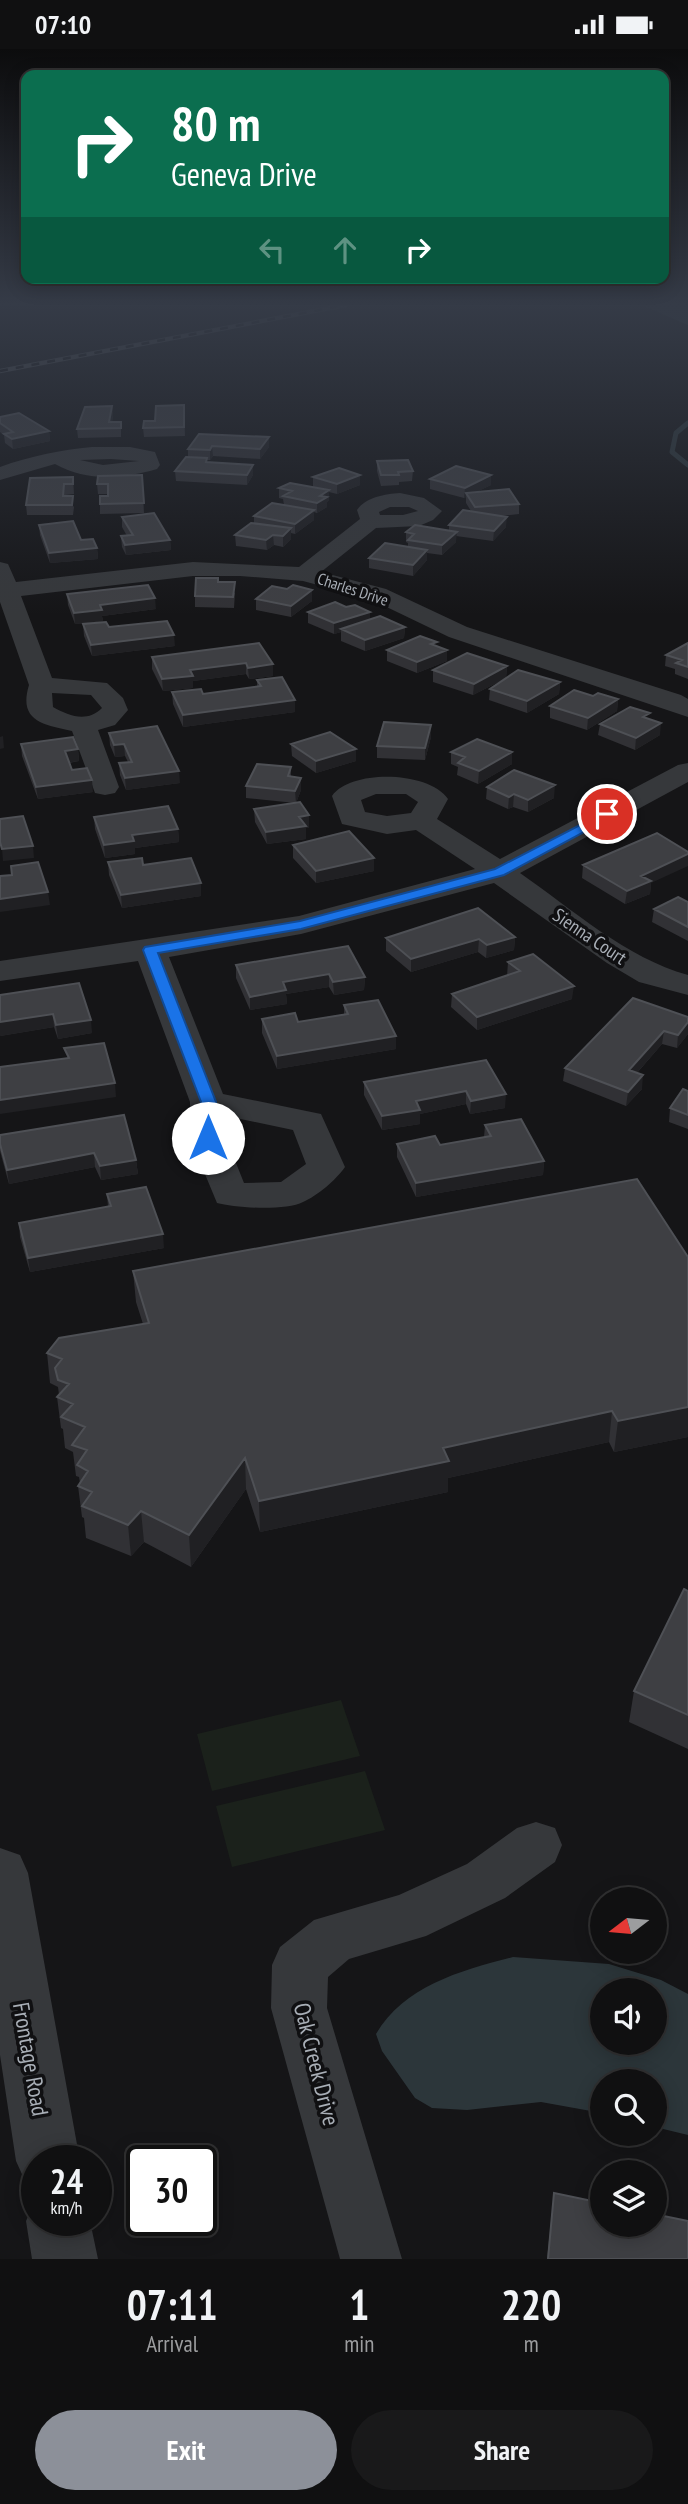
<!DOCTYPE html>
<html lang="en">
<head>
<meta charset="utf-8">
<style>
	:root { --surface:#101011; --page:#19191a; --text:#f1f3f6; --muted:#9c9d9f; --line:#303031; --accent:#8c9099 }
	body { margin:0; font-family:"PT Sans Narrow",sans-serif; background:var(--page); color:var(--text); height:100vh; display:flex; flex-direction:column; font-size:26px; white-space:nowrap }
	* { box-sizing:border-box; margin:0 }
	p { font-size:23px; color:var(--muted) }
	.icon { flex:none; width:38px; height:38px; fill:none; stroke:currentColor; stroke-width:2; stroke-linecap:round; stroke-linejoin:round }
	.map { position:relative; height:2210px; overflow:hidden }
	.sheet { display:flex; flex-direction:column; background:var(--surface); flex:1 }
	.sheet>* { flex:none }
	.hud { position:absolute; left:21px; top:21px; width:648px; height:214px; border-radius:14px; box-shadow:0 4px 18px #0003,0 0 0 2px var(--line); background:#0b6e4f; color:#fff; overflow:hidden }
	.needle { width:46px; rotate:254deg }
	.buttons { position:absolute; left:590px; top:1838px; display:grid; gap:14px }
	.buttons a { display:grid; place-items:center; width:77px; height:77px; border-radius:50%; background:var(--surface); box-shadow:0 4px 18px #0003,0 0 0 2px var(--line); font-size:35px }
	.speed { position:absolute; left:21px; top:2096px; display:flex; gap:14px; font-size:35px; font-weight:700; text-align:center }
	.speed>* { display:grid; place-content:center; width:91px; height:91px; border-radius:50%; background:var(--surface); box-shadow:0 4px 18px #0003,0 0 0 2px var(--line); line-height:1 }
	.speed small { font-size:18px; font-weight:400 }
	.speed .limit { border:4px solid #111; border-radius:10px; background:#fff; color:#111 }
	.pin { position:absolute; display:grid; place-items:center; width:60px; height:60px; color:#fff; margin:-30px; border:4px solid #fff; border-radius:50%; box-shadow:0 2px 7px #0007 }
	.me { position:absolute; width:77px; margin:-38px; rotate:0deg; stroke-linejoin:round; filter:drop-shadow(0 0 5px #0008) }
	.turn { display:flex; align-items:center; gap:24px; height:147px; padding:0 35px; font-size:32px }
	.turn .icon { width:91px; height:91px; stroke-width:2.5 }
	.turn b { display:block; font-size:49px; line-height:60px }
	.lanes { display:flex; align-items:center; height:66px; padding:0 35px; background:#0003; justify-content:center; gap:35px; direction:ltr }
	.lanes .off { opacity:.35 }
	.eta { display:flex; justify-content:space-evenly; align-items:center; height:119px; text-align:center }
	.eta b { font-size:42px; font-weight:800; line-height:49px }
	.action { display:flex; gap:14px; margin-top:auto; padding:14px 35px }
	.action a { flex:1; height:80px; border-radius:42px; background:var(--accent); color:#fff; font-size:28px; font-weight:800; line-height:80px; text-align:center }
	.action a+a { background:var(--page); color:var(--text) }
	.status { display:flex; justify-content:space-between; align-items:center; height:49px; padding:0 35px; background:var(--surface); direction:ltr }
	.status svg { height:19px; fill:currentColor }
	.map>svg:first-child { display:block }
	.green { fill:#1b211b }
	.water { fill:#2c363a; fill-rule:evenodd }
	.lines { fill:none; stroke-linecap:round; stroke-linejoin:round }
	.stream { stroke:#2c363a; stroke-width:5 }
	.minor { fill:#36383b; fill-rule:evenodd }
	.tertiary { fill:#36383b; fill-rule:evenodd }
	.rail-casing { stroke:#494c50; stroke-width:4.5 }
	.rail { stroke:#101012; stroke-width:2.5; stroke-dasharray:8; stroke-linecap:butt }
	.wall { fill:#313135 }
	.shaded-wall { fill:#202023 }
	.building { fill:#3e3f43; stroke:#4e5055; stroke-width:2 }
	.route { fill:#1a73e8; stroke:#114b97; stroke-width:2 }
	.labels { text-anchor:middle; dominant-baseline:central; stroke-width:7; stroke-linejoin:round; paint-order:stroke }
	.far-street-label { font-size:16px; fill:#a8aeb6; stroke:#101012 }
	.street-label { font-size:19px; fill:#a8aeb6; stroke:#101012 }
	.near-street-label { font-size:23px; fill:#a8aeb6; stroke:#101012 }
</style>
</head>
<body>
<div class="status"><b>07:10</b><svg viewBox="0 0 49 12"><path d="M0 12V9h3v3zM5 12V6h3v6zM10 12V3h3v9zM15 12V0h3v12zM26 1h20v11H26zM47 4h2v5h-2z"/></svg></div>
<div class="map">
<svg width="688" height="2210" viewBox="0 0 688 2210">
	<rect width="100%" height="100%" fill="#151517"/>
	<path class="green" d="M341 1651 360 1707 212 1742 197 1685Z
		M365 1722 385 1781 232 1818 216 1757Z"/>
	<path class="water" d="M642 256H688V276L683 274Z
		M513 1908 609 1915 661 1931 688 1945V2086L655 2078 654 2032H602V2064L541 2053 467 2061 432 2059 415 2049 382 2002 376 1985C404 1937 462 1921 513 1908ZM602 1941H654V1993H602Z"/>
	<g class="lines">
		<path class="stream" d="M688 374 676 384 672 403 688 416"/>
		<path class="minor" d="M92 398H130L155 403 160 416 157 420 150 422C116 430 86 432 55 415L0 431V418C30 407 61 401 92 398ZM111 410 139 412 103 416 80 411Z
			M400 444 424 449 442 462 433 471 419 477 376 479 321 523 386 540 467 578 681 646 688 650V668L449 588 370 550 303 532 240 527H193L21 547 52 629 107 634 123 649 128 661 115 676 98 681 119 738 115 744 105 746 95 744 72 682C43 676 18 672 29 636L0 553V513L8 515 16 533 193 513 299 518 360 470 357 461C366 448 385 445 400 444ZM390 458H409L418 462 403 466H380L379 463ZM52 644 91 646 102 659C87 674 69 667 53 658Z
			M688 714V733L520 824C572 860 626 909 688 926V946L639 933 607 914 494 834 301 885 169 908 223 1045 321 1065 345 1118C336 1131 317 1147 303 1153 286 1162 235 1159 217 1154L190 1089V1053L138 912 0 932V912L299 867 475 820 416 781 387 785 342 775 332 747C351 720 429 722 448 750L437 770 500 810 678 716ZM376 745H406L418 753 411 764 387 767 365 763 361 751ZM226 1067 293 1081 306 1115 281 1133 244 1134 226 1089Z
			M536 1773 555 1779 562 1796 555 1813 505 1849 426 1887 349 1910 328 1928 327 1959 402 2210H340L271 1959 272 1916 280 1898 314 1871 399 1846 467 1815 517 1779Z"/>
		<path class="tertiary" d="M0 1799 20 1806 28 1824 80 2112H37V2139L26 2134 16 2112 0 2006Z
			M37 2148V2172H90L98 2210H32L26 2172Z"/>
		<defs>
			<path id="rail" d="M0 322 346 256"/>
		</defs>
		<use href="#rail" class="rail-casing"/>
		<use href="#rail" class="rail"/>
	</g>
	<path class="wall" d="M184 356 185 387 144 388 143 379Z
		M112 357 113 367 112 373H121V388L78 389 77 380Z
		M0 368 49 382 50 392 13 400 5 394 4 386 0 383Z
		M269 388V398L260 410 213 407 210 411H207V413L253 426 247 436 176 432 175 422 188 408V400Z
		M377 412 413 422 412 432 399 433V436L381 437 377 422Z
		M142 426 144 464 100 465V455L108 447V445H98L97 435Z
		M360 426V436L337 445 329 443V451L327 453V458L317 464 314 463V471L295 485 291 484V490L283 498 274 496 267 501 236 497 235 486 254 474V467L284 456 283 450 279 449V439L313 438V428Z
		M73 428 74 445 65 446V447L74 458 73 466H27L26 456Z
		M430 430 491 436 476 443 519 455V465L500 467 506 478 493 492 456 487V493L442 506 427 504V511L413 527 369 519V509L408 498V494L406 493V483L449 482V476L471 462 466 454V448L464 449 430 440Z
		M122 468 170 491 171 501 126 506 122 498 121 487H127L122 478Z
		M39 476 81 491 97 499 98 510 50 514 40 486Z
		M218 533 235 544 234 559 195 558V547Z
		M312 541V552L291 568 256 561V550Z
		M67 545 156 560 102 567 103 572 75 575 68 556Z
		M346 558 370 563V570L405 578 404 589 365 602 341 592V583L334 585 308 574V563Z
		M83 575 109 578 175 597 92 607 84 587Z
		M688 594V630L675 625V620L665 617 666 606Z
		M437 597 447 601V612L417 624 387 612V601Z
		M152 608 273 615V627L249 630 246 625 193 632V639L163 642 152 620Z
		M507 617 506 629 473 646 433 633V621Z
		M257 631 295 651V663L183 678 173 655 172 643 203 645 257 637Z
		M560 633 559 645 527 664 489 651 490 640Z
		M593 647 618 650 617 662 587 681 550 669V657Z
		M649 670 660 686 635 701 598 686 600 675Z
		M109 684 180 734 126 741 120 726 119 714 128 713 125 707 115 708 110 696Z
		M431 688 425 711 377 709V697Z
		M21 695 78 700 79 712 69 714 72 721 93 743 38 750 22 707Z
		M291 695 356 700V712L316 724 292 707Z
		M451 703H512V715L478 735 457 726 458 718 451 715Z
		M291 718V728L301 729V741L296 754 309 779H306V790L267 795 255 773 254 760 295 754 246 749V737Z
		M487 738 554 749 528 763 513 758 508 760 486 750Z
		M94 768 178 780 179 793 135 799V805L105 809 95 780Z
		M293 796 374 822 316 834 293 809Z
		M108 813 143 816 201 834V847L122 859 109 826Z
		M583 816 651 834 650 845 625 855 582 829Z
		M688 853V892L652 873 654 860Z
		M515 888 514 901 486 909 478 903 411 923 386 902V889Z
		M508 913 572 950 477 981 451 958 452 945 507 927Z
		M236 916 365 928 364 941 334 946 329 938 286 945 287 955 250 961 236 929Z
		M79 934 92 984 58 990 54 978 0 987Z
		M344 956 396 1000 277 1020 262 984V970L298 973 344 965Z
		M688 968V985L677 999 662 995 637 1024 642 1040 626 1057 563 1032 565 1019Z
		M486 1011 505 1059 470 1065 466 1055 420 1065V1075L382 1081 364 1046V1033Z
		M688 1042V1080L669 1073 670 1059Z
		M485 1076 544 1112 543 1126 416 1148 397 1108V1095L440 1096 484 1088Z
		M0 1086 136 1111 138 1125 101 1131 95 1118 9 1135 0 1102Z
		M107 1145 164 1199 30 1223 20 1188 19 1174 108 1158Z
		M688 1208V1388L614 1403 609 1393 448 1429V1443L260 1483 246 1440 191 1518 144 1493 131 1507 86 1489 84 1469 82 1468 78 1437 80 1434 79 1428 76 1427 73 1403 65 1399 63 1380 61 1379 57 1348 59 1346 58 1338 50 1334 47 1304 143 1275 136 1253 133 1222Z
		M688 1542V1700L629 1673 634 1642Z
		M554 2144 688 2210H547Z"/>
	<path class="shaded-wall" d="M112 357 113 367 111 379 109 373Z
		M49 382 50 392 13 400 12 390Z
		M269 388V398L260 410V400Z
		M212 397 213 407 210 411V401Z
		M253 416V426L247 436V426Z
		M360 426V436L337 445V435Z
		M491 426V436L468 447 466 444V448L464 449 465 439Z
		M329 441V451L327 453V458L317 464V454L320 447Z
		M314 461V471L295 485V475Z
		M507 468 506 478 493 492 494 482Z
		M291 479V490L283 498V487Z
		M457 483 456 493 442 506V496Z
		M273 486 274 496 267 501 266 491Z
		M170 491 171 501 126 506 125 496Z
		M97 499 98 510 50 514 49 504Z
		M427 501V511L413 527V516Z
		M312 541V552L291 568V557Z
		M155 549 156 560 102 567 103 572 75 575 74 564 100 556Z
		M370 563V574L341 580V583L334 585V574Z
		M405 578 404 589 365 602V591Z
		M174 586 175 597 92 607 91 596Z
		M447 601V612L417 624V613Z
		M246 614V625L193 632V639L163 642 162 630 190 621Z
		M273 615V627L249 630 248 619Z
		M507 617 506 629 473 646 474 635Z
		M560 633 559 645 527 664V652Z
		M618 650 617 662 587 681 588 669Z
		M295 651V663L183 678V666Z
		M661 674 660 686 635 701 636 689Z
		M431 676V688L425 711V699Z
		M3 687 4 699 0 700V688Z
		M124 695 125 707 115 708 114 696Z
		M78 700 79 712 66 714 65 702Z
		M356 700V712L316 724V712Z
		M512 703V715L478 735 479 722Z
		M179 722 180 734 126 741 125 729Z
		M301 729V741L296 754 295 742Z
		M92 731 93 743 38 750 36 738Z
		M555 736 554 749 528 763V751Z
		M514 745 513 758 508 760 509 748Z
		M309 766V779H306V790L267 795 266 783 299 768Z
		M178 780 179 793 135 799V805L105 809 104 796 132 786Z
		M33 797 34 809 3 812 2 800Z
		M688 805V817L651 834 650 845 625 855 627 842 641 827Z
		M374 809V822L316 834V822Z
		M201 834V847L122 859 121 846Z
		M48 843 50 856 0 863V850Z
		M515 888 514 901 486 909 487 896Z
		M479 890 478 903 411 923V910Z
		M329 925V938L286 945 287 955 250 961V948L283 933Z
		M365 928 364 941 334 946 333 933Z
		M574 937 572 950 477 981V968Z
		M53 965 54 978 0 987V973Z
		M91 971 92 984 58 990 56 976Z
		M688 973V985L677 999 678 986Z
		M664 982 662 995 628 1034 629 1021Z
		M396 987V1000L277 1020V1007Z
		M643 1026 642 1040 626 1057 628 1043Z
		M115 1034 116 1048 0 1065V1051Z
		M466 1042V1055L420 1065V1075L382 1081V1067L416 1052Z
		M506 1045 505 1059 470 1065 471 1052Z
		M94 1104 95 1118 9 1135 7 1121Z
		M136 1111 138 1125 101 1131 100 1117Z
		M544 1112 543 1126 416 1148V1134Z
		M163 1185 164 1199 30 1223 28 1209Z
		M688 1358V1388L614 1403 618 1372Z
		M612 1362 609 1393 448 1429V1443L260 1483 259 1452 443 1399Z
		M245 1409 246 1440 191 1518 189 1486Z
		M141 1462 144 1493 131 1507 128 1476Z"/>
	<path class="building" d="M184 356V378L143 379 144 372H155L156 357Z
		M112 357 109 373H121V379L77 380 85 358Z
		M19 364 49 382 12 390 4 385 13 383 0 374V368Z
		M199 385 269 388 260 400 212 397 210 401 188 400Z
		M186 408 207 409 206 413 253 416 247 426 175 422Z
		M408 411 413 422 398 423 399 426H381L377 412Z
		M456 417 491 426 465 439 430 430Z
		M339 419 360 426 337 435 313 428Z
		M142 426 144 454 100 455V447H108V435H97L98 427Z
		M73 428V435H64L63 447H73L72 456H26L30 429Z
		M290 434 329 441 320 447 327 448 317 454 283 447 292 442 279 439Z
		M509 440 519 455 475 458 466 444Z
		M272 454 314 461 295 475 254 467Z
		M463 461 507 468 494 482 449 476Z
		M154 464 170 491 125 496 121 487 133 486 122 468Z
		M73 472 81 491 93 490 97 499 49 504 39 476Z
		M251 474 291 479 283 487 273 486 266 491 235 486Z
		M415 476 457 483 442 496 408 491 414 485 406 483Z
		M385 494 427 501 413 516 369 509Z
		M196 529H218V533H235L233 548 195 547Z
		M148 536 155 549 100 556 102 561 74 564 67 545Z
		M293 536 312 541 291 557 256 550 272 537 287 540Z
		M335 553 346 558 355 556 370 563 334 574 308 563Z
		M380 567 405 578 365 591 341 580Z
		M167 572 174 586 91 596 83 575 106 573 109 578Z
		M420 587 437 593 431 595 447 601 417 613 387 601Z
		M259 594 273 615 248 619 246 614 190 621 193 627 162 630 152 608Z
		M688 594V618L676 614 682 611 666 606Z
		M467 604 507 617 474 635 433 621Z
		M518 621 560 633 527 652 490 640Z
		M282 628 295 651 183 666 172 643 201 640 203 645 261 637 257 631Z
		M574 641 593 647 598 644 618 650 588 669 550 657Z
		M630 658 650 664 643 668 661 674 636 689 600 675Z
		M384 673 431 676 425 699 377 697Z
		M157 677 179 722 125 729 119 714 132 713 124 695 114 696 109 684Z
		M330 683 356 700 316 712 291 695Z
		M73 688 78 700 65 702 72 721 87 719 92 731 36 738 21 695Z
		M477 690 512 703 479 722 458 714 465 708 451 703Z
		M257 715 291 718 288 727 301 729 295 742 246 737Z
		M514 721 555 736 528 751 514 745 509 748 487 738Z
		M300 753 309 766 299 768 306 777 266 783 254 760Z
		M168 757 178 780 132 786 134 792 104 796 94 768Z
		M23 767 33 797 2 800 0 793V770Z
		M349 782 374 809 316 822 293 796Z
		M657 784 688 803V805L641 827 651 832 627 842 583 816Z
		M142 809 143 816 191 809 201 834 121 846 108 813Z
		M38 813 48 843 0 850V827L12 826 11 817Z
		M678 848 688 853V878L654 860Z
		M478 859 515 888 487 896 479 890 411 910 386 889Z
		M348 897 365 928 333 933 329 925 283 933 286 941 250 948 236 916Z
		M533 905 574 937 477 968 452 945 520 922 508 913Z
		M79 934 91 971 56 976 53 965 0 973V946Z
		M633 949 688 968V973L678 986 664 982 629 1021 643 1026 628 1043 565 1019Z
		M378 951 396 987 277 1007 262 970 295 964 298 973 348 965 344 956Z
		M104 994 115 1034 0 1051V1018L69 1009 64 999Z
		M486 1011 506 1045 471 1052 466 1042 416 1052 420 1061 382 1067 364 1033Z
		M683 1040 688 1042V1066L670 1059Z
		M124 1066 136 1111 100 1117 94 1104 7 1121 0 1095V1086Z
		M521 1070 544 1112 416 1134 397 1095 435 1087 440 1096 491 1087 485 1076Z
		M637 1130 688 1208V1358L618 1372 612 1362 443 1399 449 1412 259 1452 245 1409 189 1486 141 1462 128 1476 82 1457 92 1443 78 1437 88 1422 77 1416 87 1401 72 1396 85 1378 61 1368 73 1355 57 1348 69 1335 58 1331 55 1319 62 1310 47 1304 59 1289 149 1274 133 1222Z
		M146 1138 163 1185 28 1209 19 1174 111 1157 107 1145Z
		M684 1540 688 1542V1666L634 1642Z
		M554 2144 602 2154V2175H654V2165L688 2172V2210H548Z"/>
	<linearGradient id="sky" x2="0" y2="1"><stop stop-color="#0c0c0d"/><stop offset="0.45" stop-color="#353b47"/><stop offset="1" stop-color="#353b47" stop-opacity="0"/></linearGradient>
	<rect width="688" height="566" fill="url(#sky)"/>
	<path class="route" d="M607 762 612 763V768L504 826 301 880 158 904 216 1053V1089L208 1094 203 1093 200 1089 201 1053 143 901 145 898 300 872 495 820Z"/>
	<g class="labels">
		<g class="far-street-label">
			<text transform="translate(353 540) rotate(18)">Charles Drive</text>
		</g>
		<g class="street-label">
			<text transform="translate(590 887) rotate(34)">Sienna Court</text>
		</g>
		<g class="near-street-label">
			<text transform="translate(31 2010) rotate(80)">Frontage Road</text>
			<text transform="translate(317 2015) rotate(76)">Oak Creek Drive</text>
		</g>
	</g>
</svg>
<div class="buttons">
<a><svg class="needle" viewBox="-14 -14 28 28"><path d="M0-13l5 13h-10z" fill="#e53935"/><path d="M0 13l5-13h-10z" fill="#9c9d9f"/></svg></a>
<a><svg class="icon" aria-label="sound" viewBox="0 0 24 24"><path d="M4 9h4l5-4v14l-5-4H4zM17 9q2 3 0 6"/></svg></a>
<a><svg class="icon" aria-label="search" viewBox="0 0 24 24"><circle cx="10" cy="10" r="6"/><path d="M15 15l6 6"/></svg></a>
<a><svg class="icon" aria-label="layers" viewBox="0 0 24 24"><path d="M12 4l9 5-9 5-9-5zM3 14l9 5 9-5"/></svg></a>
</div>
<div class="speed"><div>24<small>km/h</small></div><div class="limit">30</div></div>
<div class="pin" style="left:607px;top:765px;background:#d93025"><svg class="icon" aria-label="arrive" viewBox="0 0 24 24"><path d="M6 21V4h12l-3 4 3 4H6"/></svg></div>
<svg class="me" style="left:208px;top:1089px" viewBox="-20 -20 40 40"><circle r="19" fill="#fff"/><path d="M0-13L10 11 0 6-10 11z" fill="#1a73e8"/></svg>
<div class="hud">
<div class="turn"><svg class="icon" aria-label="right" viewBox="0 0 24 24"><path d="M7 20v-9h11M14 6l5 5-5 5"/></svg><div><b>80 m</b>Geneva Drive</div></div>
<div class="lanes"><svg class="icon off" aria-label="left" viewBox="0 0 24 24"><path d="M17 20v-9H6M10 6l-5 5 5 5"/></svg><svg class="icon off" aria-label="ahead" viewBox="0 0 24 24"><path d="M12 20V5M6 11l6-6 6 6"/></svg><svg class="icon" aria-label="right" viewBox="0 0 24 24"><path d="M7 20v-9h11M14 6l5 5-5 5"/></svg></div>
</div>
</div>
<section class="sheet">
<div class="eta">
<div><b>07:11</b><p>Arrival</p></div>
<div><b>1</b><p>min</p></div>
<div><b>220</b><p>m</p></div>
</div>
<div class="action"><a>Exit</a><a>Share</a></div>
</section>
</body>
</html>
